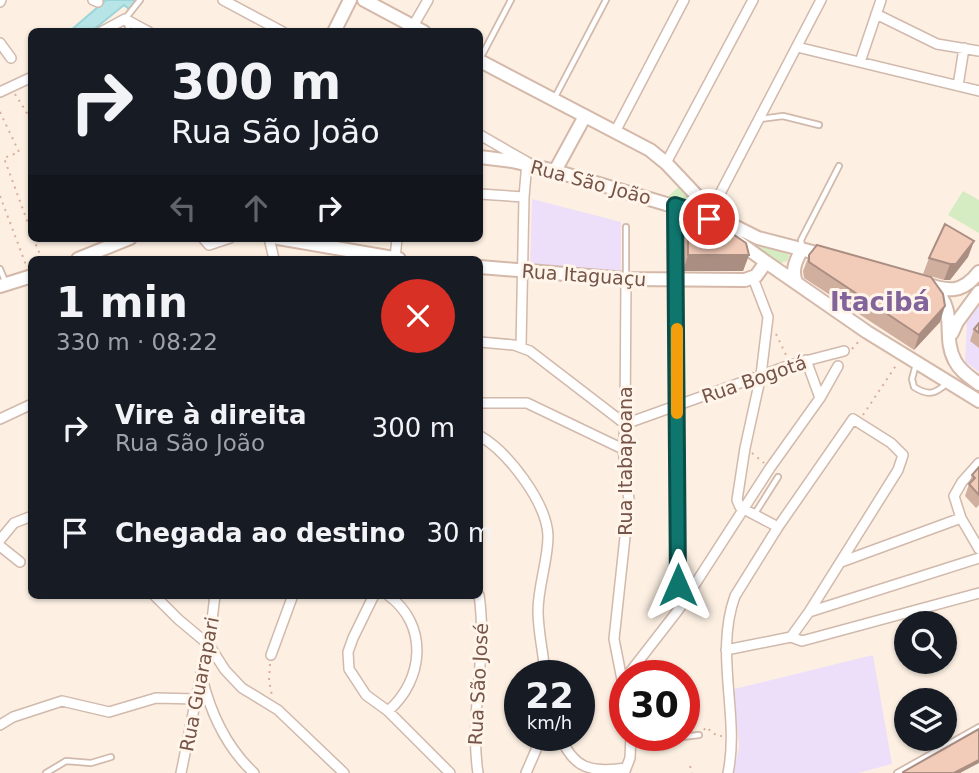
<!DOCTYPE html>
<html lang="pt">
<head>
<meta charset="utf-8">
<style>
	:root { --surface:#171b24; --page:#242831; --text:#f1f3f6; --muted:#9ea1a6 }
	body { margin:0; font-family:"DejaVu Sans",sans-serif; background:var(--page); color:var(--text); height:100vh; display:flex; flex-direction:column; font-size:26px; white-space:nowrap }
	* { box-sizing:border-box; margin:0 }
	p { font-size:23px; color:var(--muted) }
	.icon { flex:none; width:38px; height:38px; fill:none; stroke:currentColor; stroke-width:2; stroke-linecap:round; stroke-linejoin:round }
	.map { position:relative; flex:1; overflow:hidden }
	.details { position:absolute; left:28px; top:256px; width:455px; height:343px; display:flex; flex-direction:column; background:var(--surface); border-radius:10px; box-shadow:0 2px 5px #0004 }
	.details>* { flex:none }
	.top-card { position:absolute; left:28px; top:28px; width:455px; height:214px; border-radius:10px; box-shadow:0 2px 5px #0004; background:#171b24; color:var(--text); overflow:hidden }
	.fabs { position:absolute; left:894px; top:611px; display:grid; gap:14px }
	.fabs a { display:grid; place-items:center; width:63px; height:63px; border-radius:50%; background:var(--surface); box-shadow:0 2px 5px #0004; font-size:35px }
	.speed { position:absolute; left:504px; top:660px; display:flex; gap:14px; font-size:35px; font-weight:700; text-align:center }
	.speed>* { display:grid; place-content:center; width:91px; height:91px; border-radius:50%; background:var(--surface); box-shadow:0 2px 5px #0004; line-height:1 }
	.speed small { font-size:18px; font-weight:400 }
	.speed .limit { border:10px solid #d22; background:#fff; color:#111 }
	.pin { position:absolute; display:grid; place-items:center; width:60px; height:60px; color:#fff; margin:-30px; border:4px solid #fff; border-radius:50%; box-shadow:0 2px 7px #0007 }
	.me { position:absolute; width:77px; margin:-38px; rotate:0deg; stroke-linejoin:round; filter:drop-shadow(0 0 5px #0008) }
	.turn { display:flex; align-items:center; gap:24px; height:147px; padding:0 28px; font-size:32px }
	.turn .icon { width:91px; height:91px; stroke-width:2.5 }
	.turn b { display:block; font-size:49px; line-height:60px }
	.lanes { display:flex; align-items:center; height:66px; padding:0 28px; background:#0003; justify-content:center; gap:35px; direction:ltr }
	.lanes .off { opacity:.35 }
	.round { display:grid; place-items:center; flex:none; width:74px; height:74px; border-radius:37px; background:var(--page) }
	.head { display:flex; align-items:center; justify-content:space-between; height:119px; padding:0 28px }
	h1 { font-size:42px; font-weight:600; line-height:52px }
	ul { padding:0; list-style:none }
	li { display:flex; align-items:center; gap:21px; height:105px; padding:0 28px }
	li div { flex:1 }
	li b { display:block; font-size:26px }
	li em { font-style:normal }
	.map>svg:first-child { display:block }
	.education { fill:#eddff9 }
	.green { fill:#d5ebc1 }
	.water { fill:#b6e4e7; stroke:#9cd5d9; stroke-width:2 }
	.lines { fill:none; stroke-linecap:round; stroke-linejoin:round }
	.lane-casing { stroke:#d1b9ac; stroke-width:8 }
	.street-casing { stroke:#d1b9ac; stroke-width:12 }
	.secondary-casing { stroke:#d4b8a9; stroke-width:16 }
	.path { stroke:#d8ae9c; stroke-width:2; stroke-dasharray:2 5; stroke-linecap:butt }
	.lane { stroke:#fff; stroke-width:4.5 }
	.street { stroke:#fff; stroke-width:9 }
	.secondary { stroke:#fff; stroke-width:12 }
	.wall { fill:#d1af9f }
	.shaded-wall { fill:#aa8e82 }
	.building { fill:#f3cbb9; stroke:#aa8e82; stroke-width:2 }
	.route-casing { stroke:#0a4d48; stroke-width:18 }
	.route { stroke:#0f766e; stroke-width:12 }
	.slow { stroke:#f59e0b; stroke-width:12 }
	.labels { text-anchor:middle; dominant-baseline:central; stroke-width:6; stroke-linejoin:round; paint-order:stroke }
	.street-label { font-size:19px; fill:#765448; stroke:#fff5ea }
	.district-label { font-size:26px; font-weight:bold; fill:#82639a; stroke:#fff5ea }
</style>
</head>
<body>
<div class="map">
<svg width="979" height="773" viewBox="0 0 979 773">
	<rect width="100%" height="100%" fill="#fdf0e3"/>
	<path class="education" d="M532 199 621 222V272L530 266Z
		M979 304V372L965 362 967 320Z
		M873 655 892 764 858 773H734L739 746 734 689Z"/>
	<path class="green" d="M682 184 715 218 748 241 787 251 789 256 787 261 778 264 703 210 666 198Z
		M963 191 979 200V233L948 215Z"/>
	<path class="water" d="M106 0H136L129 9 124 5 92 31 69 32Z"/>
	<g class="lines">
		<defs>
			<path id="lane" d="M130 32 125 19 140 0
				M480 59 511 0
				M554 99 606 0
				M760 119 783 116 819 125
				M626 227V278
				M802 247 801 240 839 166
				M0 269 5 281
				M916 364 912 379 914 387C928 396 935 394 946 384
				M754 515 778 477
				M631 743 699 735
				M46 773 66 761 91 763 111 757
				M897 773 979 727"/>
			<path id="street" d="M93 0 98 2
				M223 0 283 32
				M0 2 1 0
				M876 14 937 44 979 51
				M413 26 428 0
				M101 32 125 19 149 32
				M0 43 11 58
				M797 47 979 91
				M860 62 881 0
				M958 86 964 48
				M0 92 32 77
				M615 132 684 0
				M480 135 527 162 524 197 521 347
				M666 163 753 0
				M480 194 524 197
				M675 205 679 609
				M712 209 821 0
				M203 238 209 245 230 238
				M269 238 274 259
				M395 259 397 238
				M753 278 768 317 761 375 745 448 737 500 740 507 778 527
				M480 342 514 345 530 351 625 424 790 365 844 351
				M806 360 820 398
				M480 403H527L623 449
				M0 419 32 404
				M480 436C508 452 547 503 548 536 548 561 538 586 538 611 538 633 544 654 545 676
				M979 463 962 482 954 496 961 518 979 549
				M0 540 14 523 32 516
				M0 546 20 562
				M841 562 961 518
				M154 595 178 619 209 645 225 670 242 688 278 710 344 773
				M374 595 353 638 348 652 349 669 366 695 388 711 450 773
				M809 612 979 558
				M726 650 791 637 802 641 979 593
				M271 655 293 595
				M627 676 679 609 770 468 820 398 838 366
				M202 678C211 714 226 747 254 773
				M625 695 614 639 629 500 623 449 625 424 626 279
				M388 711C424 680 429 625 388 595
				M0 725 13 717 62 701 109 712 156 698 196 699
				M560 735C573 769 591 773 626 768
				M625 771 630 758 631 735
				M181 773 201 674 209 645 215 595
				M478 773C469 714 488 654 479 595
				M526 773 536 750 538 735
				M728 773C740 716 714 654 735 596L778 527 853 419 891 443 903 455 898 470 809 612 791 637"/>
			<path id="secondary" d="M364 0 424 32
				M334 32 350 0
				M480 61 650 150 666 163 700 199 730 224 758 238 828 256
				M480 157 512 161 555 171 700 214 766 262 867 332 979 401
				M555 171 585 116
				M278 238 399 259
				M78 259 130 238
				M480 267 626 279 745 280 756 276 766 262
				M796 282C791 270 796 260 802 249
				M923 283C948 292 962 294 979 272
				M0 286 32 276
				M933 288C959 312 941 335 955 361 960 371 970 377 979 384
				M952 333 957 322 979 292"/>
		</defs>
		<use href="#lane" class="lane-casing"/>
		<use href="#street" class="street-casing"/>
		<use href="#secondary" class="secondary-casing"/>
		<path class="path" d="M15 94 32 121
			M0 112 19 152 4 158 32 234
			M0 196 26 265
			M33 238 42 259
			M776 334 787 357
			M852 349 860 340
			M863 415 897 364
			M752 453 764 463
			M270 664 269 680 272 696
			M704 730 706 727 717 736H722
			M690 766 692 773"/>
		<use href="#lane" class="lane"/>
		<use href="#street" class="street"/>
		<use href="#secondary" class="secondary"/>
	</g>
	<path class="wall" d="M688 224 709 228 749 255 743 271H683L682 240Z
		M974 241 968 257 950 280H944L923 274 929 258Z
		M809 255 940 322 914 350 804 278 803 271Z
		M979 323V348L970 341 974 329Z
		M979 467V505L976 508 965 496 972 475Z"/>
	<path class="shaded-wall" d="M974 241 968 257 950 280H944L950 264Z
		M688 255H749L743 271H683Z
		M945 306 940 322 914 350 919 335Z
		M979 760V763L960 773H954Z"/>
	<path class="building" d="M688 224H710L709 228H724L746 243 749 255H688Z
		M945 224 974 241 956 264H950L929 258Z
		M817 245 931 277 943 294 945 306 919 335 809 262V255Z
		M979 323V333L974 329Z
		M979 467V495L969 484 975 478 972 475Z
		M979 729V760L954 773H903V772Z"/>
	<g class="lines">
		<defs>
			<path id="route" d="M678 585 675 205 696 212 709 219"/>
		</defs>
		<use href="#route" class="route-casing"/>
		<use href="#route" class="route"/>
		<path class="slow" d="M677 329V413"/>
	</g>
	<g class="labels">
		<g class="street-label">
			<text transform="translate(591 182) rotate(15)">Rua São João</text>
			<text transform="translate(584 275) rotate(4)">Rua Itaguaçu</text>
			<text transform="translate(754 379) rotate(-19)">Rua Bogotá</text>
			<text transform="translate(625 461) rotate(-90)">Rua Itabapoana</text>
			<text transform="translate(199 684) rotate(-79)">Rua Guarapari</text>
			<text transform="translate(478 684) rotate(-87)">Rua São José</text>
		</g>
		<g class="district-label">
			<text x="880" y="302">Itacibá</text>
		</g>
	</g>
</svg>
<div class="fabs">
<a><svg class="icon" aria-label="search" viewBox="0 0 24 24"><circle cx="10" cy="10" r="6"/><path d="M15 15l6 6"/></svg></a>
<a><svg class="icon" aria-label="layers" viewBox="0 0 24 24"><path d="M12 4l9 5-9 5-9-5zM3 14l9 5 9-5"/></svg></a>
</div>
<div class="speed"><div>22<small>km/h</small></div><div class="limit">30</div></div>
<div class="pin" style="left:709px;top:219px;background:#d93025"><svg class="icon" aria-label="arrive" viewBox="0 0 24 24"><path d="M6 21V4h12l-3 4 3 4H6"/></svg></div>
<svg class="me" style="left:678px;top:585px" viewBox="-20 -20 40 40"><path d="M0-17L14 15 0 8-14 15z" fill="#0f766e" stroke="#fff" stroke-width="4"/></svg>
<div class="top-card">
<div class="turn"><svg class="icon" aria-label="right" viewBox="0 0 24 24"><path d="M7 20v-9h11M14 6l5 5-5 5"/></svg><div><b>300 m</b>Rua São João</div></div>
<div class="lanes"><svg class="icon off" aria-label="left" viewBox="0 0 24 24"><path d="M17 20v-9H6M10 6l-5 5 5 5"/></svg><svg class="icon off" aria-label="ahead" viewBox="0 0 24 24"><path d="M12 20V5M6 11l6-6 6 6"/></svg><svg class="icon" aria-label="right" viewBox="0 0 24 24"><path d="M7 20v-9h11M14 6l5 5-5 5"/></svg></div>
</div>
<section class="details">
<div class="head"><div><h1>1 min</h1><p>330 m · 08:22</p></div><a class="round" style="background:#d93025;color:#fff"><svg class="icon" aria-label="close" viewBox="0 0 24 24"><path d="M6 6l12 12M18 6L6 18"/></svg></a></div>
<ul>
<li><svg class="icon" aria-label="right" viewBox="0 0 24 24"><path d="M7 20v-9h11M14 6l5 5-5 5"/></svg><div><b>Vire à direita</b><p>Rua São João</p></div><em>300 m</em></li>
<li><svg class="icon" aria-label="arrive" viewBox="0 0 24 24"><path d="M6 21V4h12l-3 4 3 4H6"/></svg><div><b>Chegada ao destino</b></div><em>30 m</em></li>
</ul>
</section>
</div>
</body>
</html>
